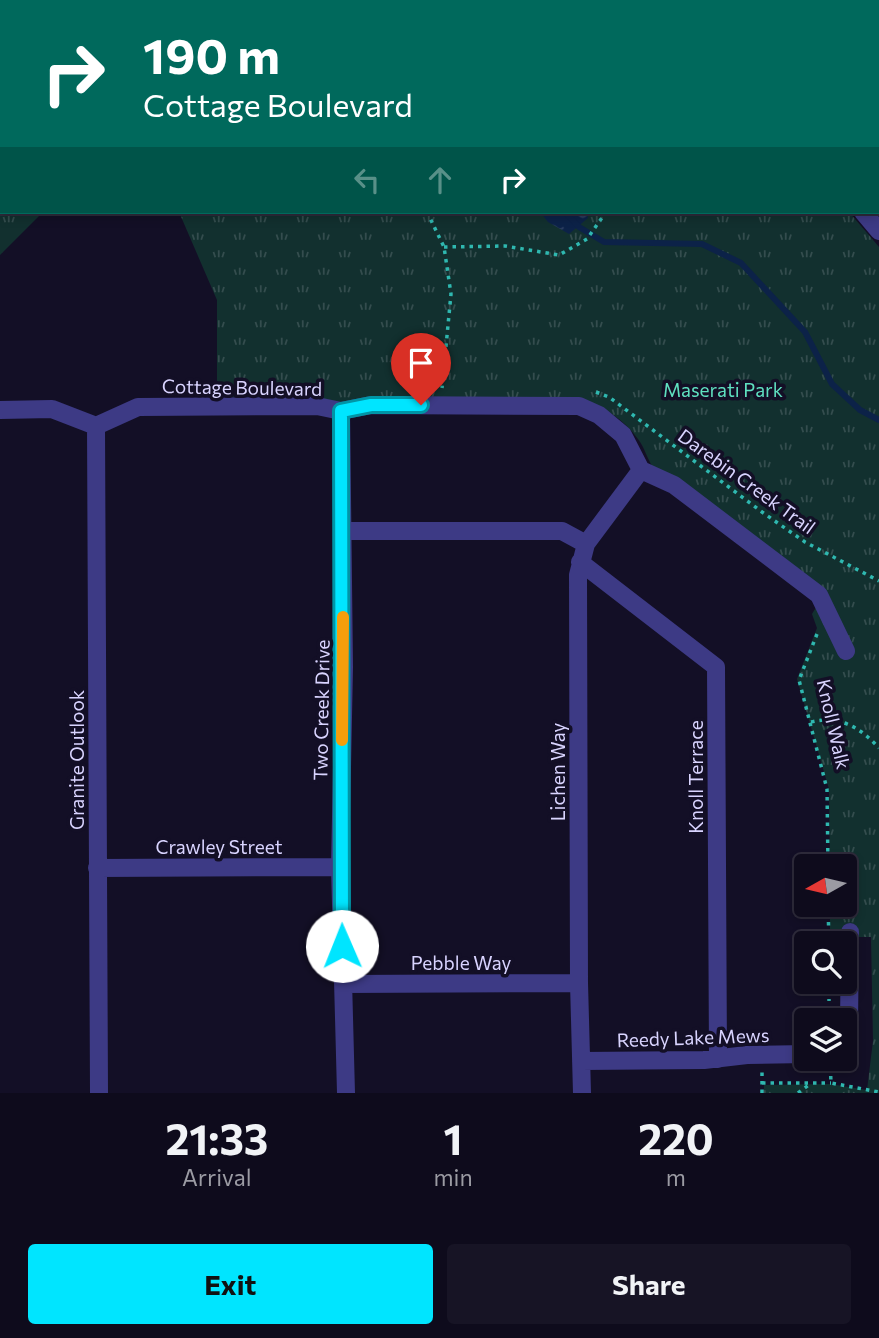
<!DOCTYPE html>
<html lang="en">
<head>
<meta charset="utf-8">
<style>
	:root { --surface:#0e0b1c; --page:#171425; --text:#f1f3f6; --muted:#9b9ba3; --line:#2e2b3b; --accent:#00e5ff }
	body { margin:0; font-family:Commissioner,sans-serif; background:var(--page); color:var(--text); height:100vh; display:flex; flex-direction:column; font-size:26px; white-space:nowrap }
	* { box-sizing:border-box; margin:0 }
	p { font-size:23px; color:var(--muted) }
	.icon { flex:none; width:38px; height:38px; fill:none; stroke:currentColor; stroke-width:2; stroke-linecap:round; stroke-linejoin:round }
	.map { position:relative; height:1093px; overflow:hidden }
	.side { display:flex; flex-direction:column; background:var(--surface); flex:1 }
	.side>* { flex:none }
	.top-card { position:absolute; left:0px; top:0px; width:880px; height:214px; box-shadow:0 4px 10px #0003,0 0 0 2px var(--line); background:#00695c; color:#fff; overflow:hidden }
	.needle { width:46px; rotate:262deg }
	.fabs { position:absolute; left:794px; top:854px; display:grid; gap:14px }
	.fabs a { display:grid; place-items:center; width:63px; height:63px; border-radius:7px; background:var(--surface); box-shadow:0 4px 10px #0003,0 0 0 2px var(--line); font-size:35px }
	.pin { position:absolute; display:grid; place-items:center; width:60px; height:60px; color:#fff; margin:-72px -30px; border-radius:50% 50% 50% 0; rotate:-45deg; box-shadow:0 0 7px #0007 }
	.pin .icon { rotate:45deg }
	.me { position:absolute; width:77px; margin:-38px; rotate:359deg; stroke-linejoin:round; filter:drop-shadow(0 0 5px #0008) }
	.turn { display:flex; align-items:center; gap:24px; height:147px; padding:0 28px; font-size:32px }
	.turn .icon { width:91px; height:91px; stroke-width:2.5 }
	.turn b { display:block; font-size:49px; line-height:60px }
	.lanes { display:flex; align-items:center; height:66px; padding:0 28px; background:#0003; justify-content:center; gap:35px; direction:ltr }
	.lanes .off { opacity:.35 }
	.eta { display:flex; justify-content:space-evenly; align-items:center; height:119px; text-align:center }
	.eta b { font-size:42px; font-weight:700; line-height:49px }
	.cta { display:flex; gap:14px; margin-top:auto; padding:14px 28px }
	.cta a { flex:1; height:80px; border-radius:7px; background:var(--accent); color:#111; font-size:28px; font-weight:700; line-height:80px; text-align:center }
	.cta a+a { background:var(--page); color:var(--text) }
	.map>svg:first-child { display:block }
	.grass { fill:url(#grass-tufts) }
	.water { fill:url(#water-ripples) }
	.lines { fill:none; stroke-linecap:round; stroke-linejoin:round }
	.stream { stroke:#0c2248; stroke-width:6 }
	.path { stroke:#2fb8b0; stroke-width:3.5; stroke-dasharray:3.5 5; stroke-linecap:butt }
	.minor { stroke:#3d3a85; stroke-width:18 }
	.route-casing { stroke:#0095a6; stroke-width:18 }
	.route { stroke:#00e5ff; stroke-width:12 }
	.slow { stroke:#f59e0b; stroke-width:12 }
	.labels { text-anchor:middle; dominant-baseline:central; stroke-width:7; stroke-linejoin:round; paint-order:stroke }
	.street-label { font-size:19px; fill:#d9d4ff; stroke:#130f26 }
	.park-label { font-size:19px; fill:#5fe0c0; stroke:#130f26 }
</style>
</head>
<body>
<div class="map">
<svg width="879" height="1093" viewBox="0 0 879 1093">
	<defs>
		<pattern id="grass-tufts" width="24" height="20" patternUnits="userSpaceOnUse" patternTransform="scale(1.75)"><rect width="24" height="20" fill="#12302f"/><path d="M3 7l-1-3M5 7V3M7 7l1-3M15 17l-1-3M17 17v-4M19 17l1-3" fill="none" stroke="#344d4e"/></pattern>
		<pattern id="water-ripples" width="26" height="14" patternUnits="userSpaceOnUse" patternTransform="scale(1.75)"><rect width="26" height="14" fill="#0c2248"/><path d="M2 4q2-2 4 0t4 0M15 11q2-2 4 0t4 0" fill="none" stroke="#2f4163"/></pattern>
	</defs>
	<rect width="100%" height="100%" fill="#130f26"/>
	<path class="grass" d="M0 0H600L601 2H2V212H43L0 255Z
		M179 212H849L879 247V1093H764V1085L830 1084 867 1090 873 1041 871 937H857V931H830V905H845V866H830L829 789 797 679 817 628 812 614 826 591 654 469C647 459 645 448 638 439 624 419 602 406 579 398L446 397 336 403 319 397H222L217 384V300Z"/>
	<path class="water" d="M540 212H587L588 218 569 234 548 222Z"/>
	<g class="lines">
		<path class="stream" d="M459 0 460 2
			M565 212 579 227 604 242 702 244 741 263 805 332 832 384 860 410 879 420"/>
		<path class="path" d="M0 81 2 82
			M427 212 444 247 451 294 442 388
			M444 247 505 246 559 255 587 239 606 212
			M596 392 609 397 762 512 805 542 879 581
			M817 634 799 680 827 789 828 866
			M811 722C839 715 860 727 879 748
			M828 905 829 943
			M829 982V1001
			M830 1059 831 1083 879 1092
			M762 1083H831
			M762 1093V1071
			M798 1093 810 1084"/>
		<path class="minor" d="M612 0 613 2
			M872 2V0
			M863 212 879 231
			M0 410 52 409 96 426 138 407 317 406 341 411 371 405 579 406 599 415 623 435 641 470 674 485 819 595 846 651
			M341 411 344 667 340 867 346 1093
			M96 426 99 1093
			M343 531H562L586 544
			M580 562 716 667 718 1059
			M97 868 340 867
			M343 984 579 983
			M845 1041 849 1025 850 932
			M581 1061 704 1060 747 1055 807 1054
			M582 1093 579 983 578 575 586 544 641 470"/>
	</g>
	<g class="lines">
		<defs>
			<path id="route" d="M342 946 341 411 371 405H421"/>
		</defs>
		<use href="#route" class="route-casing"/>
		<use href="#route" class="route"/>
		<path class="slow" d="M342 740 343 617"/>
	</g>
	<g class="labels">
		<g class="street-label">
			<text transform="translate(242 387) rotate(1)">Cottage Boulevard</text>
			<text transform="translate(747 481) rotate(36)">Darebin Creek Trail</text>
			<text transform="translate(321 710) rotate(-89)">Two Creek Drive</text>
			<text transform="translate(834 724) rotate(77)">Knoll Walk</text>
			<text transform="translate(76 760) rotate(-90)">Granite Outlook</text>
			<text transform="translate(557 772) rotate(-90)">Lichen Way</text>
			<text transform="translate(695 777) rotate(-90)">Knoll Terrace</text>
			<text x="219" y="846">Crawley Street</text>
			<text x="461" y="962">Pebble Way</text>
			<text transform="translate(693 1037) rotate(-2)">Reedy Lake Mews</text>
		</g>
		<g class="park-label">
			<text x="723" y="389">Maserati Park</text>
		</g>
	</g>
</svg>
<div class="fabs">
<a><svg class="needle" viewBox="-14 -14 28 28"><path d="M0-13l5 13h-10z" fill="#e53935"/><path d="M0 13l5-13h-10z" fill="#9b9ba3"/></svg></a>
<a><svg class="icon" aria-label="search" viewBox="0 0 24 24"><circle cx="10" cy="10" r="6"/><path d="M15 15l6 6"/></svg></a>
<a><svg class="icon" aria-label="layers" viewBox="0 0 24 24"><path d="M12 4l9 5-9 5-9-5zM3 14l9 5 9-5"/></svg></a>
</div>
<div class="pin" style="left:421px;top:405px;background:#d93025"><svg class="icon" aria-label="arrive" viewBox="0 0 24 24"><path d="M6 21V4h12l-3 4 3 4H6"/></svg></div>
<svg class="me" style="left:342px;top:946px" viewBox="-20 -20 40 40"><circle r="19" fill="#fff"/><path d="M0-13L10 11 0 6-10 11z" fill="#00e5ff"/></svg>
<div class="top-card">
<div class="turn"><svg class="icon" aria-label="right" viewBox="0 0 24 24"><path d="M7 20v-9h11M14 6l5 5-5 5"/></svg><div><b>190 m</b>Cottage Boulevard</div></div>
<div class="lanes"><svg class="icon off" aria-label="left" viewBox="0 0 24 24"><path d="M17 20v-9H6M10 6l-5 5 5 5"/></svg><svg class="icon off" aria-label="ahead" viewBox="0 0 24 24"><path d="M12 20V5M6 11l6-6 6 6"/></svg><svg class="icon" aria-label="right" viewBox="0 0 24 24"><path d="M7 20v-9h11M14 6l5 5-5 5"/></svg></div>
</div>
</div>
<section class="side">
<div class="eta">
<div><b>21:33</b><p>Arrival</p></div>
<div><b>1</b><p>min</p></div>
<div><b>220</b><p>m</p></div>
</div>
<div class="cta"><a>Exit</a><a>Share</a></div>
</section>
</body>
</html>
